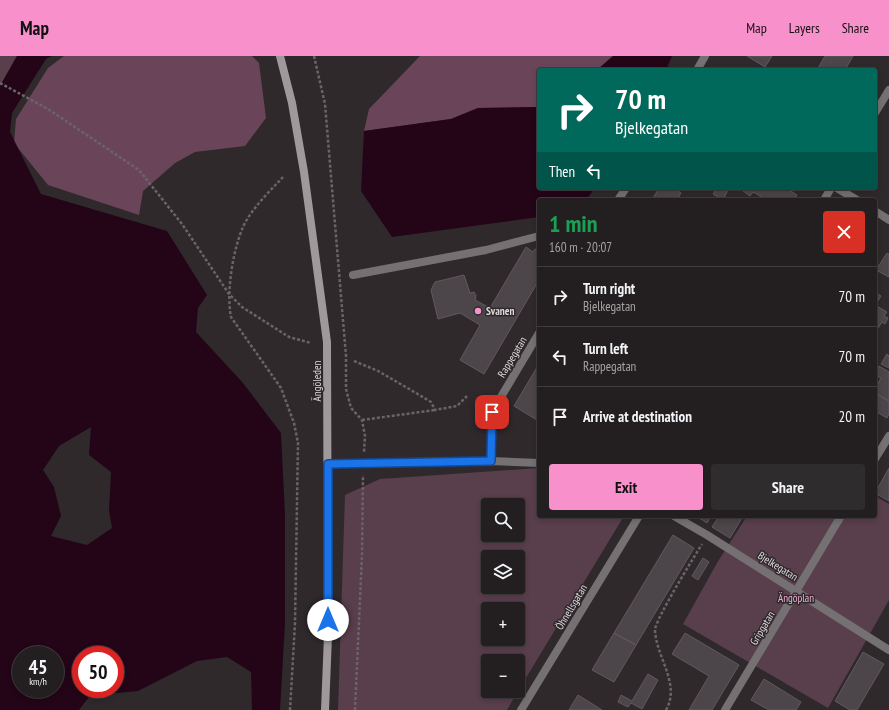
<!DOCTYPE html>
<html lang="en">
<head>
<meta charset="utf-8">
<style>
	:root { --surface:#231f21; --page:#2f2c2e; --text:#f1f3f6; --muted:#a3a2a5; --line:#403d3f; --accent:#f890cb }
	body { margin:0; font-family:"PT Sans Narrow",sans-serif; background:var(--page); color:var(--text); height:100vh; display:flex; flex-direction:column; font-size:15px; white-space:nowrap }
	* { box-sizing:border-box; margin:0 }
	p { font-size:13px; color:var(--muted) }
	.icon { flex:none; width:22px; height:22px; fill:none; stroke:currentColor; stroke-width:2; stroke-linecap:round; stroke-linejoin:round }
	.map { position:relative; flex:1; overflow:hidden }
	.drawer { position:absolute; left:537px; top:142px; width:340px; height:320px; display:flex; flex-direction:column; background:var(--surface); border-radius:4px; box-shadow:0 2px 6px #0003,0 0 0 1px var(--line) }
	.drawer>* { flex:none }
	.guide { position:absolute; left:537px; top:12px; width:340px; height:122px; border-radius:4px; box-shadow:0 2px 6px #0003,0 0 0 1px var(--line); background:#00695c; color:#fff; overflow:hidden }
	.tools { position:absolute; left:481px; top:442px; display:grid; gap:8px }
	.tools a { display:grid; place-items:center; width:44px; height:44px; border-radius:4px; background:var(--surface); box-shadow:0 2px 6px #0003,0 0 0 1px var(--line); font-size:20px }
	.speed { position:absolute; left:12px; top:590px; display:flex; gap:8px; font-size:20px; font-weight:700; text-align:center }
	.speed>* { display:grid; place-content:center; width:52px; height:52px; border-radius:50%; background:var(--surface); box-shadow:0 2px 6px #0003,0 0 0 1px var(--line); line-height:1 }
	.speed small { font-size:10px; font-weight:400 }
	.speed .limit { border:6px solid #d22; background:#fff; color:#111 }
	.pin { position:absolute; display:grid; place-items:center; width:34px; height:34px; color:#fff; margin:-17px; border-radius:8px; box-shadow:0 2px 6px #0006 }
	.me { position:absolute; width:44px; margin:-22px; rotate:0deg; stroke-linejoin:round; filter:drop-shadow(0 0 3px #0008) }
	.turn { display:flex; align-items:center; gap:14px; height:84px; padding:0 12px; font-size:18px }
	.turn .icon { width:52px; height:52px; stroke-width:2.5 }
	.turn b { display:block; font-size:28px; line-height:34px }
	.then { display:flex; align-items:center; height:38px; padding:0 12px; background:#0003; gap:8px; font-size:15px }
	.round { display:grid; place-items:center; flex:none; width:42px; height:42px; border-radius:4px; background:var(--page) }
	.headline { display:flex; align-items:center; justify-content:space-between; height:68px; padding:0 12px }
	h1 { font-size:24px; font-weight:800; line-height:30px; color:#1e9e55 }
	.cta { display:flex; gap:8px; margin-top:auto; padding:8px 12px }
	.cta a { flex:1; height:46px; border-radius:4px; background:var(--accent); color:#111; font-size:16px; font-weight:800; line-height:46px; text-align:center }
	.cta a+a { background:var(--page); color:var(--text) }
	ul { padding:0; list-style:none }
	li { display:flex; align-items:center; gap:12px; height:60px; padding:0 12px; border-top:1px solid var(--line) }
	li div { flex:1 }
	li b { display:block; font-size:15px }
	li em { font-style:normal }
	header { display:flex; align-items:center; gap:24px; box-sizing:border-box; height:56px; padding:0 20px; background:var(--accent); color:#111 }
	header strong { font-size:19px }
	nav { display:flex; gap:22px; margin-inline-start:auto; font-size:14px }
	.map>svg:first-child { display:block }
	.green { fill:#593e4c; fill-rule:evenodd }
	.forest { fill:#6a4559 }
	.water { fill:#230517; fill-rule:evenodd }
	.building { fill:#4c4549; stroke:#61595d }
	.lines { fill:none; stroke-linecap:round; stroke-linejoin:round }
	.path { stroke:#6a6467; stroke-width:2.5; stroke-dasharray:3 2; stroke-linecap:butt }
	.service { stroke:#757173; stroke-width:8 }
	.minor { stroke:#757173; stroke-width:8 }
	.secondary { stroke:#9f999c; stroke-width:8 }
	.route-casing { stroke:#114b97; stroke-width:10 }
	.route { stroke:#1a73e8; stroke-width:7 }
	.poi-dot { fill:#f890cb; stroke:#2f292c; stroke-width:1.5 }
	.labels { text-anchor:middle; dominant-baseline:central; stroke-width:3; stroke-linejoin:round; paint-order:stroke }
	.poi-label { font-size:11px; font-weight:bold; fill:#ded9db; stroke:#2f292c; text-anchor:start }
	.street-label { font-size:11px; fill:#ded9db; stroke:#2f292c }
	.park-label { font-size:11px; fill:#f0aed1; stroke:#2f292c }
</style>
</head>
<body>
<header>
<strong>Map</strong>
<nav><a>Map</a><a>Layers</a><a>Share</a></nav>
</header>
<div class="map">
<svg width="889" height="654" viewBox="0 0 889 654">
	<rect width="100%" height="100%" fill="#2f292c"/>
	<path class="green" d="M0 0H17L0 30Z
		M539 412V460H624L518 635V605H488V635H518L507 654H338L345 439 380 423ZM488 449H518V479H488ZM488 501H518V531H488ZM488 553H518V583H488Z
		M875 440 889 448V544L828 652 683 568 717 507 747 460H875Z"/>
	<path class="forest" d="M64 0H252L259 7 266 62 245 90 195 96 175 107 143 135 139 159 48 129 14 87 16 63 48 12Z
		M420 0H613L597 14H539V51L478 52 451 63 364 75 369 53Z"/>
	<path class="water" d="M17 0H52L46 3 12 57 10 76 41 138 167 175 207 239 198 252 196 276 243 327 281 377 285 459V567L280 654H252L251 616 227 601 197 605 138 635 117 637 95 633 79 654H0V30ZM91 371 89 399 111 416 109 455 112 472 87 489 51 480 61 460 54 431 43 414 59 390ZM21 599H55V633H21ZM81 599H115V633H81Z
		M613 0H672L666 14H597Z
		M539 51V132H595L586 144H539V161L392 181 361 135 364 75 451 63 478 52Z"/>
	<path class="building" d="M747 0H772L765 11Z
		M825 0H853L845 14H817Z
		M659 132H673L681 137 677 144H652Z
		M717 132H729L723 144 713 138Z
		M739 132H786L797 139 794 144H767L753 136 750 140Z
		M526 191 533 196 535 193 539 195V224L484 318 460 304 480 269 460 257 438 263 431 234 435 226 464 219 470 237 474 236 476 240 475 244 490 252Z
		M887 197 889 198V221L876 214Z
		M875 236 881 240 875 249 887 256 884 260 888 262 885 268 882 266 878 272 875 271Z
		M887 298 889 300V312L881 308Z
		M539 308V361L537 364 514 350Z
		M879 310 889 316V345L875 337V333L881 322 875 319Z
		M875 337 889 345V358L887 362 875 355Z
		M889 412V445L875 437Z
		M696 460H711L707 467Z
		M719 460 723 463 725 460H743L730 482 712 471Z
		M673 479 694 492 636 589 614 577Z
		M703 502 709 506 698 524 692 520Z
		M614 577 636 589 614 626 592 614Z
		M685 577 739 609 712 654H689L709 620 672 598Z
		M863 596 884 608 857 654H850L835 645Z
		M648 618 658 624 642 653 631 647 628 651 618 646 621 639 632 645Z
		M764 623 801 646 796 654H769L751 644Z
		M578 639 602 654H569Z"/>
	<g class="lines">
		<path class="path" d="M314 0 325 48 346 300V333L351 352 362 364 365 380 364 396
			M0 27 48 53 139 114 182 168 229 238 242 251 289 281 311 287
			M283 121C269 136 252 152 243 171 233 194 226 236 231 261L281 332 294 367 298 387 295 567 290 654
			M354 305 378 315 416 337 431 346 435 354 457 350 467 340
			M362 364 435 354
			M355 654 362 499 363 419
			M666 654C681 628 656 601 655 574 655 564 694 501 702 488"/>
		<path class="service" d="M353 219 486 194 539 180"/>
		<path class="minor" d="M697 14 705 0
			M875 57 889 34
			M837 132 857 144
			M618 144 626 132
			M824 144 831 132
			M875 155 889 164
			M875 403 889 380
			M491 405 492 356 539 277
			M328 408 491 405 539 407
			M674 460 707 479 889 594
			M521 654 639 460
			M725 654 841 460"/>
		<path class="secondary" d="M280 0 292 47 304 116 327 286 328 580 325 654"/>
	</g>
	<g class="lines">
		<defs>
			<path id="route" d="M328 564V408L491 405 492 356"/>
		</defs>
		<use href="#route" class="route-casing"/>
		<use href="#route" class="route"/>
	</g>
	<circle class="poi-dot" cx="478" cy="255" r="4"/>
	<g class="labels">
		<g class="poi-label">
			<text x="486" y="255">Svanen</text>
		</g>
		<g class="street-label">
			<text transform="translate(512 301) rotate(-59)">Rappegatan</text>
			<text transform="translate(317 325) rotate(-90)">Ängöleden</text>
			<text transform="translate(778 510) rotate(32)">Bjelkegatan</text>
			<text transform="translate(571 551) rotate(-59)">Öhnellsgatan</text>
			<text transform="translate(762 572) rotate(-59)">Gripgatan</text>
		</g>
		<g class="park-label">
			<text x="796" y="542">Ängöplan</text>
		</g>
	</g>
</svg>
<div class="tools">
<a><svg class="icon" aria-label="search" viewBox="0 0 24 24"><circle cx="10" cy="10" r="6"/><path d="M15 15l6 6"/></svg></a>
<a><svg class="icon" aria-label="layers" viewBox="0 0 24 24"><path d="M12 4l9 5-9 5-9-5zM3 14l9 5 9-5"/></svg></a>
<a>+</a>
<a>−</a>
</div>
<div class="speed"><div>45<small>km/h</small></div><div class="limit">50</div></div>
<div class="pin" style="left:492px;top:356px;background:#d93025"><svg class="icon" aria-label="arrive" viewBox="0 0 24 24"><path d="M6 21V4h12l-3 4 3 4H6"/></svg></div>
<svg class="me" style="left:328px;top:564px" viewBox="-20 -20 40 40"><circle r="19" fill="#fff"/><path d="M0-13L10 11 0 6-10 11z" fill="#1a73e8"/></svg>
<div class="guide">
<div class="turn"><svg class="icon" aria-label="right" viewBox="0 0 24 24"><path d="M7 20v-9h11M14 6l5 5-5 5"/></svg><div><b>70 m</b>Bjelkegatan</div></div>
<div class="then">Then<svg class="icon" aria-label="left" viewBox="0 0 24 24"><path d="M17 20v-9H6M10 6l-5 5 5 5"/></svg></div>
</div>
<section class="drawer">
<div class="headline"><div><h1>1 min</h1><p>160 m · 20:07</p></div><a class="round" style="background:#d93025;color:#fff"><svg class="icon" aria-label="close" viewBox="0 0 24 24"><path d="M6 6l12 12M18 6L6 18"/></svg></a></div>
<ul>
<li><svg class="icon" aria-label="right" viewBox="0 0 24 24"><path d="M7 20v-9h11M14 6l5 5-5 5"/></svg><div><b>Turn right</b><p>Bjelkegatan</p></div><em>70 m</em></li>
<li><svg class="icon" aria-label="left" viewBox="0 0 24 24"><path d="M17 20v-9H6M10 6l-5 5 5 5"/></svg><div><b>Turn left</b><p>Rappegatan</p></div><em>70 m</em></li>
<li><svg class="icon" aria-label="arrive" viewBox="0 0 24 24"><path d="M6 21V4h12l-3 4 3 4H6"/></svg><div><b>Arrive at destination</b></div><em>20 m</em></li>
</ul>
<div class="cta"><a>Exit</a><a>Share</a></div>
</section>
</div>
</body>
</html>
